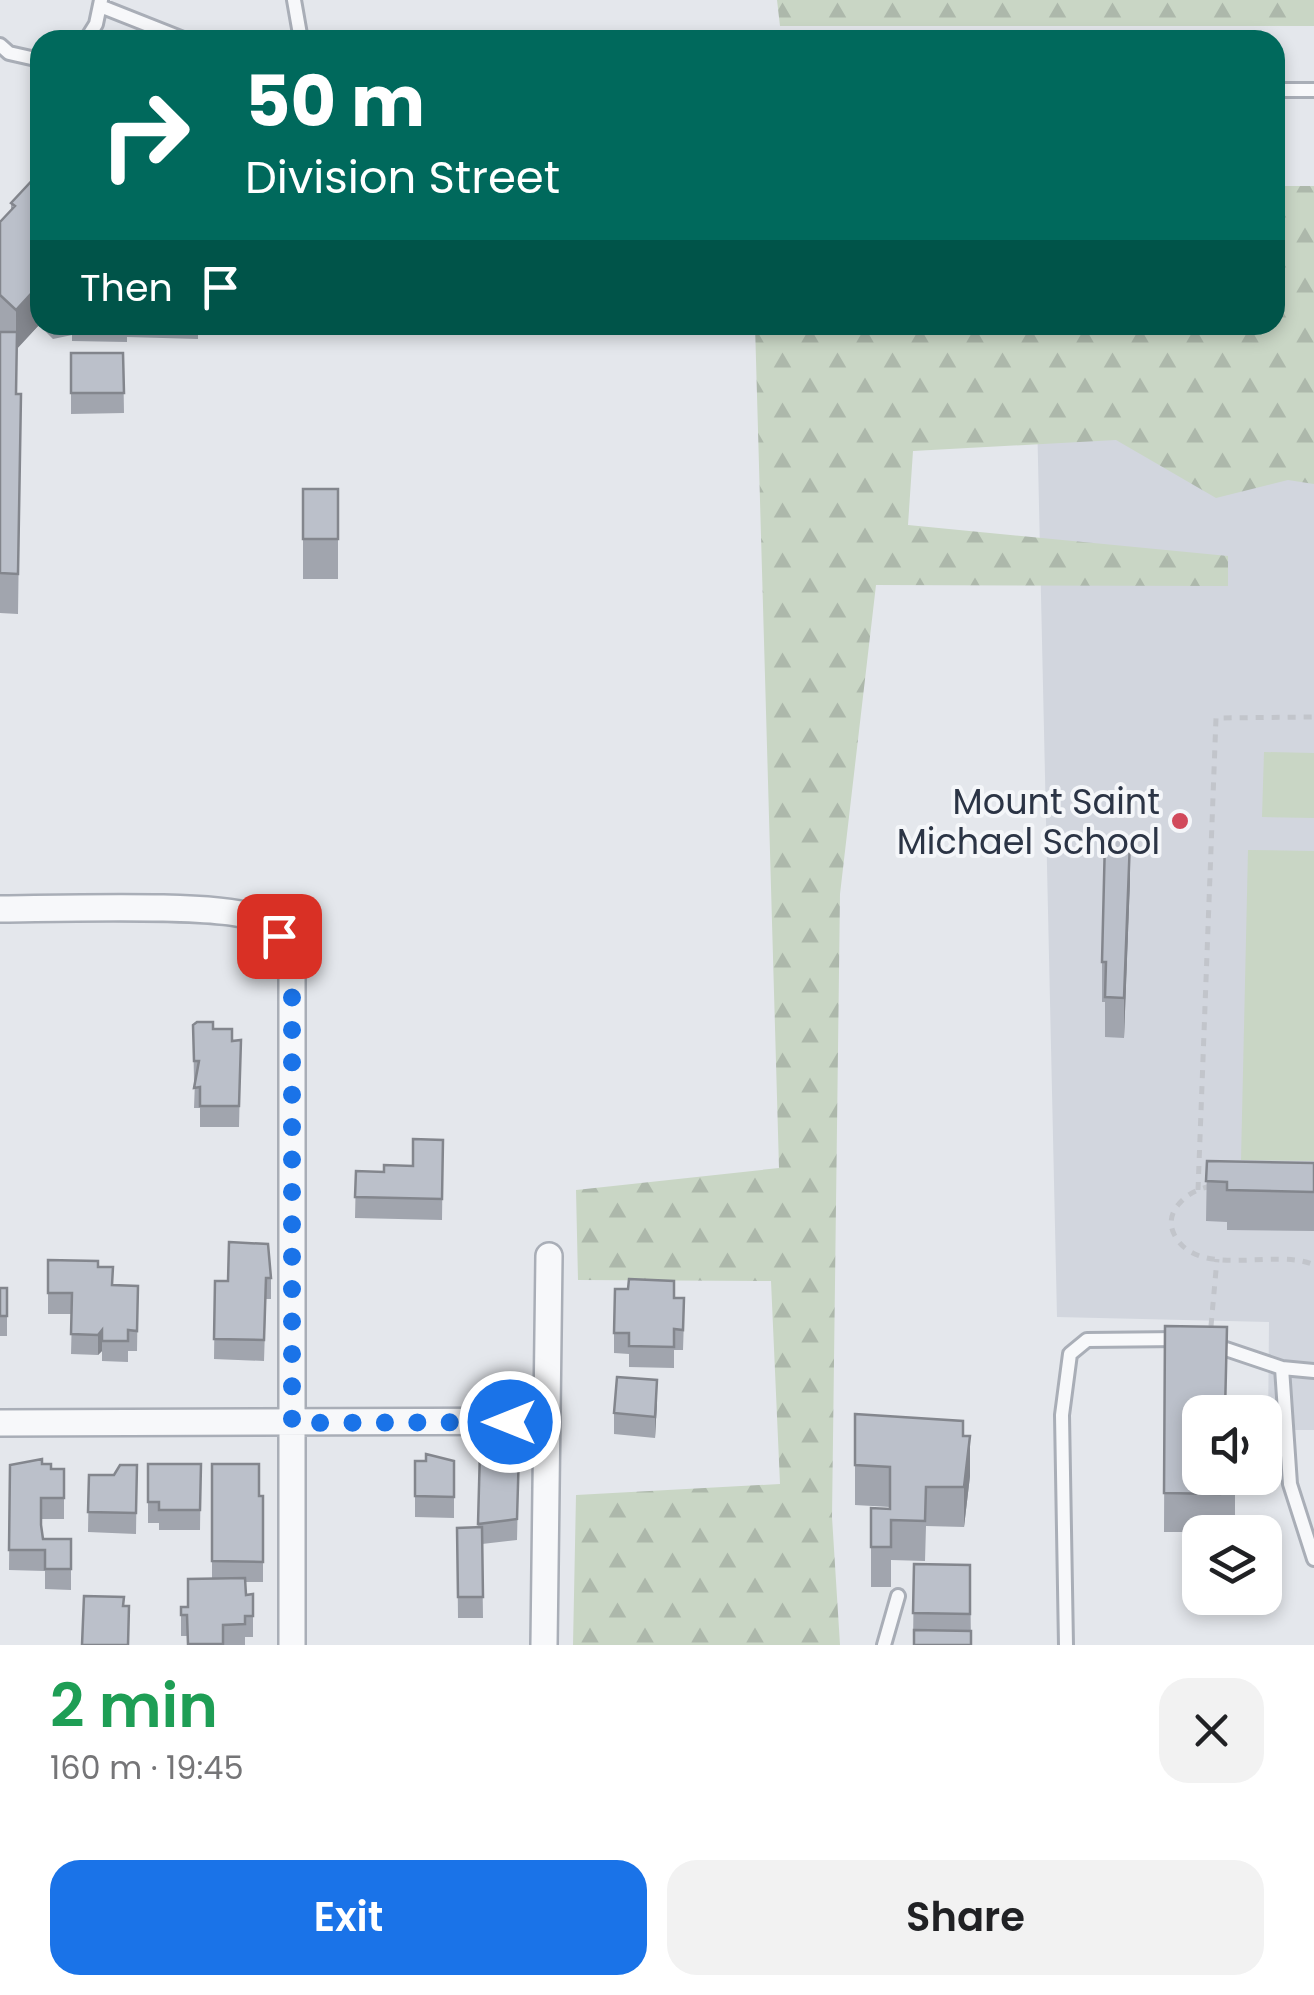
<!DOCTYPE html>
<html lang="en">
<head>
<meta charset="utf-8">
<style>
	:root { --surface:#fff; --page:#f2f2f2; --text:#202124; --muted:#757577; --accent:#1a73e8 }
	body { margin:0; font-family:Poppins,sans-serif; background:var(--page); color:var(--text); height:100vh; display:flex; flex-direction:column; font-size:38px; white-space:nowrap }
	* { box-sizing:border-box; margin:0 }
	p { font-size:32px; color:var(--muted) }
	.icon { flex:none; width:55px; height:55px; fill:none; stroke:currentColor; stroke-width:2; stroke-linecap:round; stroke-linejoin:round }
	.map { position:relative; height:1645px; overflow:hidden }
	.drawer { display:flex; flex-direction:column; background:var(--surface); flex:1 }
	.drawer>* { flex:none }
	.hud { position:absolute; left:30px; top:30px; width:1255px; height:305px; border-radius:30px; box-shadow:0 5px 15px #0003; background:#00695c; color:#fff; overflow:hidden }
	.tools { position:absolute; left:1182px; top:1395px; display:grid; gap:20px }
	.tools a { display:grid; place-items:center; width:100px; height:100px; border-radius:20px; background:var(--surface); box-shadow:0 5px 15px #0003; font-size:50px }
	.pin { position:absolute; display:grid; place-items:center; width:85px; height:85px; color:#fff; margin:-42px; border-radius:20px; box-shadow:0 5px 15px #0006 }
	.me { position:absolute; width:110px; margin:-55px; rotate:270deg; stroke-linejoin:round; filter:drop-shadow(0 0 8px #0008) }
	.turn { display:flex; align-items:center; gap:35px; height:210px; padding:0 50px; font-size:45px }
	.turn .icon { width:130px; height:130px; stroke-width:2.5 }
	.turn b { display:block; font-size:70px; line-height:85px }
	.then { display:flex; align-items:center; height:95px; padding:0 50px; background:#0003; gap:20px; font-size:38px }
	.round { display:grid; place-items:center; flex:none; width:105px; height:105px; border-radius:30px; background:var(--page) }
	.overview { display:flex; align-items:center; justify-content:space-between; height:170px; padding:0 50px }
	h1 { font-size:60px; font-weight:600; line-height:75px; color:#1e9e55 }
	.action { display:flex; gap:20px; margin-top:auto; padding:20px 50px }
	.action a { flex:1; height:115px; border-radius:30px; background:var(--accent); color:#fff; font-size:40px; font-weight:600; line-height:115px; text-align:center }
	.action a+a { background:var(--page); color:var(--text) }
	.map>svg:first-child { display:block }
	.built { fill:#d2d6de }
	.grass { fill:#c9d6c5 }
	.forest { fill:url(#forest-firs) }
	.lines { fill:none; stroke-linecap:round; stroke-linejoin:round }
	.lane-casing { stroke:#a9aeb7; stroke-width:18 }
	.street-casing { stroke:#a9aeb7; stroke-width:30 }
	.path { stroke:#c2c5cb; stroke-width:5; stroke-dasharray:8 8; stroke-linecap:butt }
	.lane { stroke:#f7f8fa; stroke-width:12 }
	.street { stroke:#f7f8fa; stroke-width:25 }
	.wall { fill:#a1a5ae }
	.shaded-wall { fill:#83868d }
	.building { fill:#bbc0ca; stroke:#83868d; stroke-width:2.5 }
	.route { stroke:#1a73e8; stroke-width:18; stroke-dasharray:0 32.4 }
	.poi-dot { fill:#d1495b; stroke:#f4f6f9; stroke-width:4 }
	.labels { text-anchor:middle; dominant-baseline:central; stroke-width:8; stroke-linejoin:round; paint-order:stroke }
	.poi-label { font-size:35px; fill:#2b3445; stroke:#f4f6f9; text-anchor:end }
</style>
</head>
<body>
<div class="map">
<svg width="1314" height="1645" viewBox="0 0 1314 1645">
	<defs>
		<pattern id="forest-firs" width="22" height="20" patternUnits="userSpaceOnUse" patternTransform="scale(2.5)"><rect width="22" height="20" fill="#c9d6c5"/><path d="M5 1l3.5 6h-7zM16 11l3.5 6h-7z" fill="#adb8ab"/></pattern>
	</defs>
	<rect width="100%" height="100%" fill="#e4e7ec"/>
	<path class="built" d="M1314 208V1430H1268L1269 1322 1057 1317 1035 325H1275Z"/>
	<path class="grass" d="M1264 752 1314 753V818L1262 817Z
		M1248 850 1314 851V1161L1241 1160Z"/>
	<path class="forest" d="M777 0H1314V26H780Z
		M1275 186H1314V484L1288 480 1216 498 1116 440 913 451 908 525 1228 556V586L876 585 840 894 832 1517 840 1645H573L576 1495 780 1484 771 1281 578 1280 576 1190 779 1168 755 325H1275Z"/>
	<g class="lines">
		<defs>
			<path id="lane" d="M294 0 301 40
				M100 6 186 40
				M86 40 96 24 101 0
				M0 45 9 53 40 60
				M1275 90H1314
				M1214 1345 1282 1368 1314 1371
				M1282 1368 1290 1484 1314 1559
				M884 1645 898 1596
				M1066 1645 1062 1415 1070 1354 1087 1340 1180 1339"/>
			<path id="street" d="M0 909C45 909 228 902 257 919 274 928 283 943 292 959V1645
				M0 1423 546 1421
				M544 1645 549 1256"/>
		</defs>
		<use href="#lane" class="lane-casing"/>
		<use href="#street" class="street-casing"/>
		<path class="path" d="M1211 1186C1197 1189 1187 1194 1178 1205 1171 1213 1169 1224 1174 1234 1197 1281 1276 1247 1314 1265
			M1198 1190 1216 718 1314 717
			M1211 1326 1217 1259"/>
		<use href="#lane" class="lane"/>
		<use href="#street" class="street"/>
	</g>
	<path class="wall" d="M40 172V325H198V339L127 337V342L72 341V335L53 339 39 325 17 348V394H21L18 614 0 613V222L11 210V203Z
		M71 353H123L124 413 71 414Z
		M303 489H338V579H303Z
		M1130 880 1124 1038 1105 1037V1002H1102V962Z
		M193 1025 213 1029 232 1041 241 1040 239 1127H200V1108H194L195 1081H194Z
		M443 1140 442 1220 355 1218 356 1171 384 1172 413 1166Z
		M1207 1161 1314 1163V1231L1227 1230V1222L1206 1221Z
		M48 1260 98 1267 113 1285 138 1286 137 1351H128V1362L102 1361V1351L98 1355 71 1354 72 1314H48Z
		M271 1278V1299H266L264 1361 214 1359 215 1281Z
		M0 1288H7V1336H0Z
		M674 1298 684 1319 683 1350H674V1368L629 1367V1354L614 1353V1333Z
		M1165 1326 1200 1478H1235V1519H1221L1220 1532H1164Z
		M657 1401 655 1438 614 1434V1413Z
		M855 1414 963 1436 970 1476 964 1527 926 1526 925 1561 891 1560V1587H871V1508L890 1509V1507L855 1505Z
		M480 1450H519L517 1540 482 1544 483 1618H458L457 1528H478Z
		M415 1461H454V1518L415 1517Z
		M42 1464 51 1469H64V1519H41L43 1539H71V1590L45 1589V1571L9 1570 10 1465Z
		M148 1464H201L200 1530H159V1523H148Z
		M212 1464 259 1496H263V1582H245L246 1595 253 1594V1637H245V1645H187V1636H181V1607H188L212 1578Z
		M137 1465 136 1534 88 1532 89 1475H114Z
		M914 1564 970 1565 971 1645H913Z"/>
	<path class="shaded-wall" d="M39 285V325L16 350V310Z
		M1130 840V880L1124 1038V998Z
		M102 1330V1351L98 1355V1335Z
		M657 1380V1401L655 1438V1417Z
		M970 1436V1476L964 1527V1487Z"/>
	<path class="building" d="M40 172V286L39 285 16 310 0 295V222L15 206 11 203Z
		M0 332H17L16 394H21L18 574 0 573Z
		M71 353H123L124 393H71Z
		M303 489H338V539H303Z
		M1105 839 1130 840 1124 998 1105 997 1106 962H1102Z
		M197 1022H213V1029H232V1041L241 1040 239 1106H200V1087L194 1088 199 1061H194L193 1025Z
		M413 1139 443 1140 442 1199 355 1197 356 1171 384 1172V1165L413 1166Z
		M1207 1161 1314 1163V1192L1227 1190V1182L1206 1181Z
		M229 1242 268 1244 271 1278H266L264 1340 214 1339 215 1281H228Z
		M48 1260 98 1261V1267H113L112 1285 138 1286 137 1331 128 1330V1341H102V1330L98 1335 71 1334 72 1293H48Z
		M629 1279 674 1281V1298H684L683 1330 674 1329V1347L629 1346V1333H614L615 1289H628Z
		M0 1288H7V1316H0Z
		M1165 1326 1227 1327 1225 1412H1200V1478H1235V1479H1221L1220 1494 1164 1493Z
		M617 1377 657 1380 655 1417 614 1413Z
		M855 1414 963 1421V1436H970L964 1487H926L925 1521 891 1520V1547H871V1508L890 1509V1467L855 1465Z
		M480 1450H519L517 1519 478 1524Z
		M426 1454 454 1461V1497L415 1496V1461H426Z
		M42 1459V1464H51V1469H64V1498H41V1525L43 1539H71V1569H45V1550H9L10 1465Z
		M148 1464H201L200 1510H159V1502H148Z
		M212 1464H259V1496H263V1562L212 1561Z
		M120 1465H137L136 1513 88 1512 89 1475H114Z
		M482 1527 483 1597H458L457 1528Z
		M914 1564 970 1565V1614L913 1613Z
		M245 1578 246 1595 253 1594V1616H245V1624L223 1625V1644H188L187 1615H181V1607H188V1579Z
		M84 1596 124 1597 123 1606H129L128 1645H82Z
		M914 1630 971 1631V1645H914Z"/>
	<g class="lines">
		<path class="route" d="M279 936 292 960V1423L510 1422"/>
	</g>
	<circle class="poi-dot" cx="1180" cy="821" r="10"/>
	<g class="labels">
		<g class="poi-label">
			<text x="1160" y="801">Mount Saint<tspan x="1160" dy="40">Michael School</tspan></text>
		</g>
	</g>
</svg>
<div class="tools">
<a><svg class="icon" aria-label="sound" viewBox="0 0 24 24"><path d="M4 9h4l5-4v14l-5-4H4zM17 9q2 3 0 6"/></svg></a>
<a><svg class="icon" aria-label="layers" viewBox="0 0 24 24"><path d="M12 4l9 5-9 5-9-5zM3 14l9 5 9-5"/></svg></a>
</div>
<div class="pin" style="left:279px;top:936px;background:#d93025"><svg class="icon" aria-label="arrive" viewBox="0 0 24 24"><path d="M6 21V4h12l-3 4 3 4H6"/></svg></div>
<svg class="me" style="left:510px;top:1422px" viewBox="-20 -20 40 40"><circle r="17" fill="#1a73e8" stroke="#fff" stroke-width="3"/><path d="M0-11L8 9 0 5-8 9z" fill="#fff"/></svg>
<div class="hud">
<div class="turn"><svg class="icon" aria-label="right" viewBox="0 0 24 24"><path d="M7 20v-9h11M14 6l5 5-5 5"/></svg><div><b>50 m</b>Division Street</div></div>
<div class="then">Then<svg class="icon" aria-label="arrive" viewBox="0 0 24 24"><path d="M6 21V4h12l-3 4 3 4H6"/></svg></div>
</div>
</div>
<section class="drawer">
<div class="overview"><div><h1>2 min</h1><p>160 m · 19:45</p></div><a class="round"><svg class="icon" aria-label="close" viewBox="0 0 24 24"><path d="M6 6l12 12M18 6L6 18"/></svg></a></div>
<div class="action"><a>Exit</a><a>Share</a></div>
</section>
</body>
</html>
